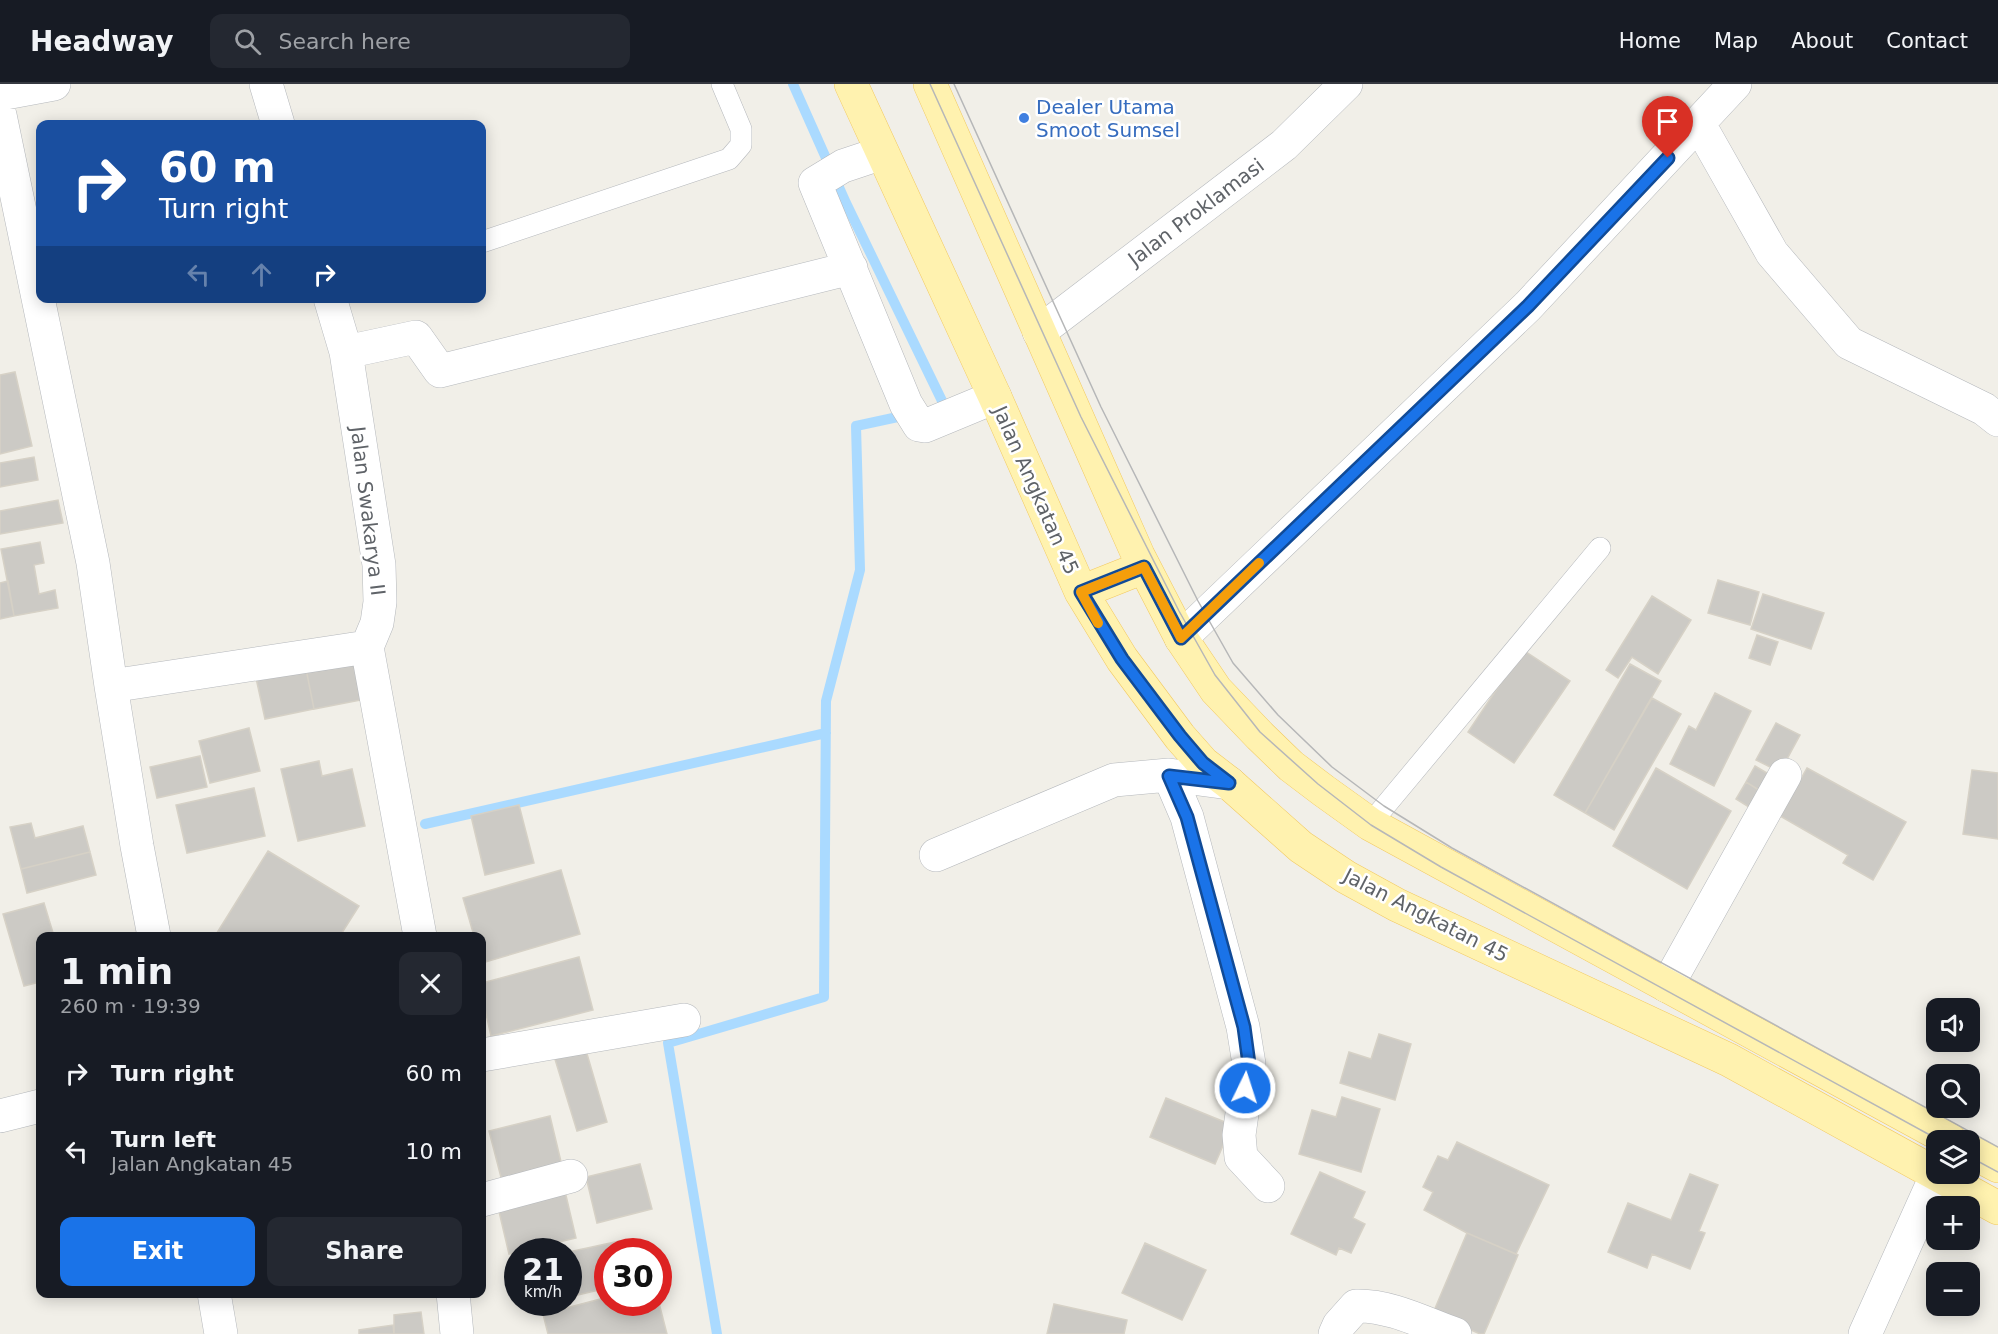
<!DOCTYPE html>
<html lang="en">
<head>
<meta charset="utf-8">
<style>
	:root { --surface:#171b24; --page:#242831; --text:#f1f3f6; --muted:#9ea1a6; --line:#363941; --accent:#1a73e8 }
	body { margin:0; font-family:"DejaVu Sans",sans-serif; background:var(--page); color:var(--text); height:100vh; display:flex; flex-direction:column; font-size:22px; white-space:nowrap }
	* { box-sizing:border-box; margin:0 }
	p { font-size:20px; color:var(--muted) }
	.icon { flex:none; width:33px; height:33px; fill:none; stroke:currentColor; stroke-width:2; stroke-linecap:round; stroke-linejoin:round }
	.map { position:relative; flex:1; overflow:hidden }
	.details { position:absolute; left:36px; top:848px; width:450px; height:366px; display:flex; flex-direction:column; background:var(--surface); border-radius:12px; box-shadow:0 3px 15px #0003 }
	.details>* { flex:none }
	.banner { position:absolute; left:36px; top:36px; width:450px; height:183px; border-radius:12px; box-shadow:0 3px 15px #0003; background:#1a4fa0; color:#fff; overflow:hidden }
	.fabs { position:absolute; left:1926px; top:914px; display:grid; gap:12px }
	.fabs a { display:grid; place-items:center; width:54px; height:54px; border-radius:12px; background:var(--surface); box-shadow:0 3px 15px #0003; font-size:30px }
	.speed { position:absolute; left:504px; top:1154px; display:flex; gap:12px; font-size:30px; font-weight:700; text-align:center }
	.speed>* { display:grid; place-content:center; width:78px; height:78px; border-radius:50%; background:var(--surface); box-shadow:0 3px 15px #0003; line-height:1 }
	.speed small { font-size:15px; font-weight:400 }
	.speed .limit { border:9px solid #d22; background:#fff; color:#111 }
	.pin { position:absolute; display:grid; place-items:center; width:51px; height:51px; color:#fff; margin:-62px -26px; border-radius:50% 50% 50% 0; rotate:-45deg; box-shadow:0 0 6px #0007 }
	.pin .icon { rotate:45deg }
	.me { position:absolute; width:66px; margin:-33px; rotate:4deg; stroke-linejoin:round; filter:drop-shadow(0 0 4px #0008) }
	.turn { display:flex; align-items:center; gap:21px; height:126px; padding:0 24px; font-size:27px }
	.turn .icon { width:78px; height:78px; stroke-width:2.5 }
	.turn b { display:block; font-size:42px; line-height:51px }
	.lanes { display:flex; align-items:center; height:57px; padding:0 24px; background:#0003; justify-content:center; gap:30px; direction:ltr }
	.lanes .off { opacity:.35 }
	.round { display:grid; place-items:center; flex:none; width:63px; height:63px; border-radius:12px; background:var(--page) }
	.headline { display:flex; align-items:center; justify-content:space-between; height:102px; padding:0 24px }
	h1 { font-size:36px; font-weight:700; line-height:45px }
	.primary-button { display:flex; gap:12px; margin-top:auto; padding:12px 24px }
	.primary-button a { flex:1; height:69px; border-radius:12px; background:var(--accent); color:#fff; font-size:24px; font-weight:700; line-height:69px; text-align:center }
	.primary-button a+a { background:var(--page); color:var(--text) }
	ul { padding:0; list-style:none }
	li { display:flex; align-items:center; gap:18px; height:78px; padding:0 24px }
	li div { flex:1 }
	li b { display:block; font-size:22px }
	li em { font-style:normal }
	header { display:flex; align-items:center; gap:36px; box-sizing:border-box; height:84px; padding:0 30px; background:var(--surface); border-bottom:2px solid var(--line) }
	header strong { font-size:28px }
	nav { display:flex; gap:33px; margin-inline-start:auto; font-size:21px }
	.search { width:420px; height:54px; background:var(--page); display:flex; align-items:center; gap:15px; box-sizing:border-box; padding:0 21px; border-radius:12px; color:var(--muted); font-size:22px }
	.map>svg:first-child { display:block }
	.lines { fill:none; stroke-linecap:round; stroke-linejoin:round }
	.stream { stroke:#aadaff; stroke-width:10 }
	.building { fill:#cccac5; stroke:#d6d1c6; stroke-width:1.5 }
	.service-casing { stroke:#b5b8bc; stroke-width:22 }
	.minor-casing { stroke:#b5b8bc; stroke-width:34 }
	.primary-casing { stroke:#f2c960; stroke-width:34 }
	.service { stroke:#fff; stroke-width:21 }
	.minor { stroke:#fff; stroke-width:33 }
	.primary { stroke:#fff2af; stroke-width:33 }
	.tram { stroke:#b6b7b8; stroke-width:1.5 }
	.route-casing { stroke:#114b97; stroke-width:15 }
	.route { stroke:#1a73e8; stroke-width:10 }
	.slow { stroke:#f59e0b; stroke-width:10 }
	.shop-dot { fill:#3f7fe0; stroke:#fff; stroke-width:2 }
	.labels { text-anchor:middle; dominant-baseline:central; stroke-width:5; stroke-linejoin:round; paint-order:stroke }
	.shop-label { font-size:20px; fill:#366cbe; stroke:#fff; text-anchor:start }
	.street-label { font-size:20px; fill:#5f6368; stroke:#fff }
</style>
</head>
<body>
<header>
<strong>Headway</strong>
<div class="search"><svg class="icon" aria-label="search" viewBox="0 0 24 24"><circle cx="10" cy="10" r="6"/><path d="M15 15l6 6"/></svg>Search here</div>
<nav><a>Home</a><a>Map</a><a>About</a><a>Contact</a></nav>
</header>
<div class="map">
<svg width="1998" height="1250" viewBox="0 0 1998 1250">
	<rect width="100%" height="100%" fill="#f1efe8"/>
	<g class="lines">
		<path class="stream" d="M793 0 846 119 945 323 940 325
			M425 740 826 649
			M717 1250 668 959 824 913 826 617 860 486 856 342 907 331"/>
	</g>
	<path class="building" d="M15 288 32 362 0 370V291Z
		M34 373 38 396 0 403V379Z
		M58 416 63 439 0 450V427Z
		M40 458 44 479 34 481 39 510 55 506 58 524 14 532 1 465Z
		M1718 496 1759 508 1750 541 1708 529Z
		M8 497 14 532 0 535V499Z
		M1763 510 1824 529 1811 565 1751 545Z
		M1652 512 1691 536 1658 590 1632 573 1618 594 1606 586Z
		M1757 551 1778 558 1770 581 1749 574Z
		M1523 566 1570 597 1514 679 1468 648Z
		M353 575 361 616 314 625 306 585Z
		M1630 580 1661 597 1585 729 1554 711Z
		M306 585 314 625 265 635 256 594Z
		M1715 609 1751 627 1714 702 1670 680 1689 642 1696 646Z
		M1652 614 1681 630 1614 746 1585 729Z
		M1776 639 1800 651 1780 688 1756 676Z
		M249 644 260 687 210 699 199 657Z
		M200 672 207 703 157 714 150 683Z
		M319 677 322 692 352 685 365 742 298 757 281 685Z
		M1755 682 1772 692 1762 708 1746 698Z
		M1656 684 1731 727 1687 805 1613 762Z
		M1807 684 1906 738 1873 796 1843 779 1848 771 1780 732Z
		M1972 686 1998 689V755L1963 750Z
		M1746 698 1762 708 1752 725 1736 715Z
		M254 704 265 752 187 769 176 721Z
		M519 721 534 779 485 791 471 732Z
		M31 739 35 754 83 742 90 768 21 785 10 743Z
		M268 767 359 822 340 852H215Z
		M90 768 96 791 27 809 21 785Z
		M561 786 580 850 482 879V852H474L463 814Z
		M44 819 54 852H40V898L24 902 3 830Z
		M579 873 593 926 491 952 482 912V899Z
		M1379 950 1411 960 1395 1016 1340 999 1349 968 1371 975Z
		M585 963 607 1038 577 1047 554 972Z
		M1342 1013 1380 1025 1361 1088 1299 1070 1312 1026 1336 1033Z
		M1166 1014 1232 1041 1215 1080 1150 1053Z
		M550 1032 563 1086 503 1101 489 1047Z
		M1457 1058 1549 1101 1516 1170 1467 1149 1424 1126 1433 1108 1423 1103 1438 1072 1448 1076Z
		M640 1080 652 1125 597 1139 586 1093Z
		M1320 1088 1365 1108 1353 1134 1365 1140 1351 1169 1339 1164 1336 1171 1291 1150Z
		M1690 1090 1718 1101 1699 1147 1705 1149 1690 1185 1652 1170 1647 1184 1608 1168 1628 1119 1671 1136Z
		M564 1103 576 1154 509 1170 497 1119Z
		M1467 1149 1518 1171 1484 1250H1480L1433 1229Z
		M620 1157 622 1167H608V1204L569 1213 568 1168Z
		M1145 1159 1206 1186 1182 1236 1122 1209Z
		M608 1213V1218H658V1215L667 1250H548L543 1230Z
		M535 1218H555V1220L537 1224Z
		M1054 1220 1127 1236 1124 1250H1047Z
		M421 1228 424 1250H394V1231Z
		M393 1241 394 1250H359V1246Z"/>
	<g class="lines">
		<defs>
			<path id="service" d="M482 158 729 75 741 61V45L722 0
				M1370 740 1600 464"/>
			<path id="minor" d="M266 0 278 40
				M0 10 54 0
				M0 31 93 479 111 602 367 563
				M1699 40 1772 169 1849 259 1984 325 1998 336
				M882 69 843 82 815 99 906 320 919 341 925 342 995 313
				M330 214 346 268 379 481 380 518 377 539 367 563 420 852
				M1039 248 1284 61 1346 0
				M346 268 416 253 440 287 851 184
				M1181 554 1528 222 1735 0
				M111 602 137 762 154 852
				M1229 699 1169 691 1187 733 1243 943 1249 980 1239 1051 1241 1073 1268 1102
				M936 771 1114 696 1169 691
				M1667 902 1785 691
				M482 971 684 936
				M0 1032 40 1022
				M482 1116 571 1092
				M214 1209 221 1250
				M453 1209 457 1250
				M1335 1250 1339 1241 1356 1222C1390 1221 1424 1239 1455 1250
				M1865 1250 1937 1090"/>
			<path id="primary" d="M851 0 995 313 1081 508 1122 575 1180 653 1203 679 1229 699 1301 763 1346 793 1397 821 1729 976 1998 1124
				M930 0 1138 471 1181 554 1216 606 1260 652 1291 682 1324 707 1370 740 1950 1056
				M1081 508 1144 483
				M1970 1067 1998 1082"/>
		</defs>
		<use href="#service" class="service-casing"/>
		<use href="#minor" class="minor-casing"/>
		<use href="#primary" class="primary-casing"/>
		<use href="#service" class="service"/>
		<use href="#minor" class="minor"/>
		<use href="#primary" class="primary"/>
		<path class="tram" d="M930 0 1081 333 1179 527 1215 591 1260 648 1318 700 1371 741 1441 783 1939 1056
			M954 0 1101 323 1198 517 1233 579 1278 631 1332 683 1384 722 1452 764 1998 1063
			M1970 1073 1998 1088"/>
	</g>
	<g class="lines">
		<defs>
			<path id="route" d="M1245 1004 1249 980 1244 943 1187 733 1169 692 1229 699 1203 679 1180 652 1122 575 1081 508 1144 483 1181 554 1528 222 1668 74"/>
		</defs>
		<use href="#route" class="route-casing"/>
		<use href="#route" class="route"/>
		<path class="slow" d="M1098 539 1081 508 1144 483 1181 554 1259 479"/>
	</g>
	<circle class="shop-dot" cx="1024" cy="34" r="6"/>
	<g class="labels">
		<g class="shop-label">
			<text x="1036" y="23">Dealer Utama<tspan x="1036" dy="23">Smoot Sumsel</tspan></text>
		</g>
		<g class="street-label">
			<text transform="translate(1196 128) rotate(-37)">Jalan Proklamasi</text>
			<text transform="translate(1036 406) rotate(66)">Jalan Angkatan 45</text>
			<text transform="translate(368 427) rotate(83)">Jalan Swakarya II</text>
			<text transform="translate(1426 831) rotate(27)">Jalan Angkatan 45</text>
		</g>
	</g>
</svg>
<div class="fabs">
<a><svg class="icon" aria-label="sound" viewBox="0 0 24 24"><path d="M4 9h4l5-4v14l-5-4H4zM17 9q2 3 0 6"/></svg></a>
<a><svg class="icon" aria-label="search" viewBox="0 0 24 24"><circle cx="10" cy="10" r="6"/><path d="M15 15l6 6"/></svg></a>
<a><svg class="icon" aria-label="layers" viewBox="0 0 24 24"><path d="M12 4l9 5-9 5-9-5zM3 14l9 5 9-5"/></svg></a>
<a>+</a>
<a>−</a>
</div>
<div class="speed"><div>21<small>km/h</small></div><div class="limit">30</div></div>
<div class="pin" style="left:1668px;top:74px;background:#d93025"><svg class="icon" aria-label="arrive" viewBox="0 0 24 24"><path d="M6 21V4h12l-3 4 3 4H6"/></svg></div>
<svg class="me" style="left:1245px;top:1004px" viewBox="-20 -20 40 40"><circle r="17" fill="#1a73e8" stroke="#fff" stroke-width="3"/><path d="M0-11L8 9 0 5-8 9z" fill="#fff"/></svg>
<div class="banner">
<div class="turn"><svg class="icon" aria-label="right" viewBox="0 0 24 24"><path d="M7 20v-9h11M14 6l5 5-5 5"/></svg><div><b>60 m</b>Turn right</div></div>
<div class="lanes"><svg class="icon off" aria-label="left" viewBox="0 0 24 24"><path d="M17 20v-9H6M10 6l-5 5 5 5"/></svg><svg class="icon off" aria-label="ahead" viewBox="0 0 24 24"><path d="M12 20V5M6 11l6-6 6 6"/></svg><svg class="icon" aria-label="right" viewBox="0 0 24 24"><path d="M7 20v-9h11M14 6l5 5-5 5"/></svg></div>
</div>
<section class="details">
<div class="headline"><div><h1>1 min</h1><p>260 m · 19:39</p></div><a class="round"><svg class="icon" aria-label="close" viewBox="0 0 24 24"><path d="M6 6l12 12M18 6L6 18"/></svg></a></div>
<ul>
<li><svg class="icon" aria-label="right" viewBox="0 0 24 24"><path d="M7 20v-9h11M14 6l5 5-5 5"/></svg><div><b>Turn right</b></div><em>60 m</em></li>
<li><svg class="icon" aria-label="left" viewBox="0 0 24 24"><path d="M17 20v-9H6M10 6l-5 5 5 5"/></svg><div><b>Turn left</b><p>Jalan Angkatan 45</p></div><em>10 m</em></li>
</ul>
<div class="primary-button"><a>Exit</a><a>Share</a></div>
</section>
</div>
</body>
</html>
